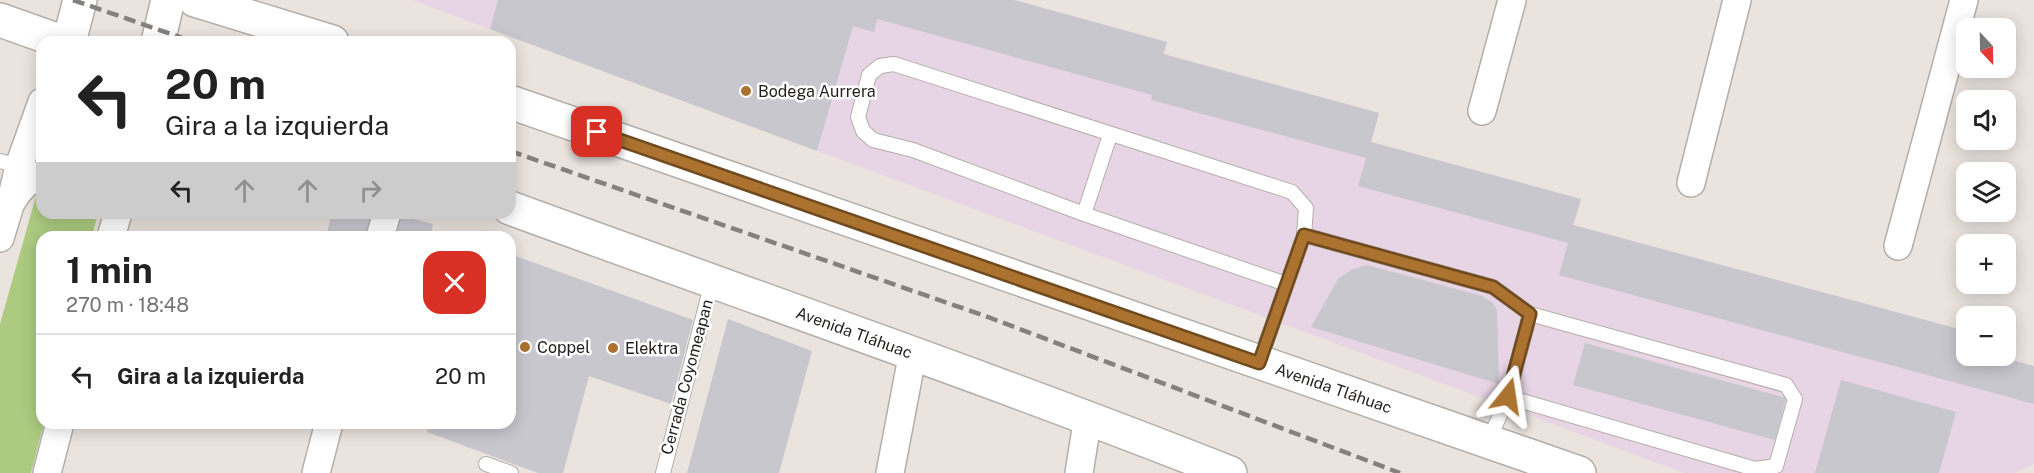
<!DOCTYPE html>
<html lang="es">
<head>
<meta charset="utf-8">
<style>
	:root { --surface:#fff; --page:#f2f2f2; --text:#222; --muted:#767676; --line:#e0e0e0 }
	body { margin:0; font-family:"Public Sans",sans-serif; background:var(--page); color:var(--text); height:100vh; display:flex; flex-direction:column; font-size:22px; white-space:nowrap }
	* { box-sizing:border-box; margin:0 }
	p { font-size:20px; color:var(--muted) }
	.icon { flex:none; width:33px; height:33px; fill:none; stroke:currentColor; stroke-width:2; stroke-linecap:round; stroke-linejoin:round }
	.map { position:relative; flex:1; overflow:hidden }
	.side { position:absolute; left:36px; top:231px; width:480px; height:198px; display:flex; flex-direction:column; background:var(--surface); border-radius:18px; box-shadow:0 3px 15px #0003 }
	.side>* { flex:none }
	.banner { position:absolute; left:36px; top:36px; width:480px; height:183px; border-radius:18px; box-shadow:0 3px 15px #0003; background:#fff; color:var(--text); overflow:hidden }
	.needle { width:39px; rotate:158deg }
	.fabs { position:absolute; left:1956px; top:18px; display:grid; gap:12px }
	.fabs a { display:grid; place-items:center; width:60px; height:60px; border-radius:12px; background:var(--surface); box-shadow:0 3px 15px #0003; font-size:30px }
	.pin { position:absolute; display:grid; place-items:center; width:51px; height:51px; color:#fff; margin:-26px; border-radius:12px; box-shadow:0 3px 9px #0006 }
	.me { position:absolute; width:66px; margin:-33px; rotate:15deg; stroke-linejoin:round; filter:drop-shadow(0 0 4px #0008) }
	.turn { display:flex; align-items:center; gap:21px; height:126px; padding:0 30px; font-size:27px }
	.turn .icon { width:78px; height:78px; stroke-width:2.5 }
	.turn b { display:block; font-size:42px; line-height:51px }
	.lanes { display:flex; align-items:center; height:57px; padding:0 30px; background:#0003; justify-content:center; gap:30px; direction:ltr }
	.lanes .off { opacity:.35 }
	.round { display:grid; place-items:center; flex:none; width:63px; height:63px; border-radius:18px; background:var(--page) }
	.head { display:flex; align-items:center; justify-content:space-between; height:102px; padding:0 30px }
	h1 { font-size:36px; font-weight:700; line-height:45px }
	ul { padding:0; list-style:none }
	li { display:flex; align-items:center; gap:18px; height:84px; padding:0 30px; border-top:2px solid var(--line) }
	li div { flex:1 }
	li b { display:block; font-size:22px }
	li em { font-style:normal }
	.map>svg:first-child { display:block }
	.commercial { fill:#e7d4e5 }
	.green { fill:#accb80 }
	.building { fill:#c8c7ce }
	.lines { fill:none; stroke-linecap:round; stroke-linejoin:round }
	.service-casing { stroke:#b4aea9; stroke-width:16 }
	.minor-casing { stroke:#b4aea9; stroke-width:30 }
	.tertiary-casing { stroke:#b4aea9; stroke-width:36 }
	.secondary-casing { stroke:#b4aea9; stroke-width:36 }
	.service { stroke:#fff; stroke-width:14 }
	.minor { stroke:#fff; stroke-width:27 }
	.tertiary { stroke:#fff; stroke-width:33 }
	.secondary { stroke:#fff; stroke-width:33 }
	.rail { stroke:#86817e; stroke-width:4.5; stroke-dasharray:12 6; stroke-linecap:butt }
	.route-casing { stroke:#6f4a1f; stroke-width:15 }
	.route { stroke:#ab7230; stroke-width:10 }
	.poi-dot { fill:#ab7230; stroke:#fff; stroke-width:2 }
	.labels { text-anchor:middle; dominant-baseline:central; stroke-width:5; stroke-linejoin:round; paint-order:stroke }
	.poi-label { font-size:16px; fill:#211f1d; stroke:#fff; text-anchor:start }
	.street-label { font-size:16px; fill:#211f1d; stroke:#fff }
</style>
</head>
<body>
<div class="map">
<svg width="2034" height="473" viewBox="0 0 2034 473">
	<rect width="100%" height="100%" fill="#eae3de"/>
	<path class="commercial" d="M412 0H1014L1167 42 1164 54 1379 113 1371 142 1581 199 1574 225 1966 331V356H1996L2034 366V464L2014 473H1684Z"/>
	<path class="green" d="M42 185V213H98L92 237H42V423H44L31 473H0V324L38 189Z"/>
	<path class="building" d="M498 0H1014L1167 42 1163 54 1379 113 1371 142 1581 199 1573 225 1966 331V356H1996L2034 366V404L1559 275 1568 243 1358 186 1366 158 1151 100 1152 95 877 19 874 32 853 26 817 151 490 29Z
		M332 213H378L372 237H326Z
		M394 214 433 224 430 237H389Z
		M510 254 693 320 671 404 589 376 563 473H538L427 432 430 423H510Z
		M1367 265 1482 296 1493 303 1497 310 1499 384 1311 327 1338 279 1353 269Z
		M728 319 812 351 779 473H687Z
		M1585 343 1786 398 1775 440 1573 385Z
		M1841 380 1956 412 1939 473H1815Z"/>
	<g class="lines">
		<defs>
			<path id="service" d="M0 161 19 166
				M1084 214 1110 135
				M1304 235 1493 287 1530 314 1786 385 1795 399 1776 466 1755 469 1508 397
				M1259 363 1304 235 1306 208 1292 192 894 64 880 66 869 75 858 117 863 131 873 140 913 150 1084 214 1286 284
				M1488 442 1508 397 1530 314
				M486 464 511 473
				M663 473 712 282"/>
			<path id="minor" d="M1482 111 1512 0
				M1691 183 1737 0
				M11 203C18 190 28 179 42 174
				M111 237 118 213
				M380 237 387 213
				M0 238 10 205 19 166 42 102
				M1898 246 1964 0
				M47 473 60 423
				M316 473 329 423
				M890 473 913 352
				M1079 473 1088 417"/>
			<path id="tertiary" d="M69 42 80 0
				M158 42 168 0"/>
			<g id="secondary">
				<path d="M195 0 332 42"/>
				<path d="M0 20 62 42"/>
				<path id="s1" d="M510 102 1579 473"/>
				<path id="s2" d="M510 208C750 296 992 379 1230 473"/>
			</g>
		</defs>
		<use href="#service" class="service-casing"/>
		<use href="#minor" class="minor-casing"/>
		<use href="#tertiary" class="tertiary-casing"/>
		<use href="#secondary" class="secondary-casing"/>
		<use href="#service" class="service"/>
		<use href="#minor" class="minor"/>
		<use href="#tertiary" class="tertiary"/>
		<use href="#secondary" class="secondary"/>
		<path class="rail" d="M73 0 194 42
			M510 151 988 317 1400 473"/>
	</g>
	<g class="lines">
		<defs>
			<path id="route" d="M597 132 1259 363 1304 235 1493 287 1530 314 1508 396"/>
		</defs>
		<use href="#route" class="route-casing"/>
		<use href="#route" class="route"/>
	</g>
	<g class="poi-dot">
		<circle cx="746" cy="91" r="6"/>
		<circle cx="525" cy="347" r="6"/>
		<circle cx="613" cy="348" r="6"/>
	</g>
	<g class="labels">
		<g class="poi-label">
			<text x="758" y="91">Bodega Aurrera</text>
			<text x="537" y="347">Coppel</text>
			<text x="625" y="348">Elektra</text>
		</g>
		<g class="street-label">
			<text stroke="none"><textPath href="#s2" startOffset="366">Avenida Tláhuac</textPath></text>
			<text transform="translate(687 377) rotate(-75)">Cerrada Coyomeapan</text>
			<text stroke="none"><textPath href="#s1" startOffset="872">Avenida Tláhuac</textPath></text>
		</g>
	</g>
</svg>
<div class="fabs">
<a><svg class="needle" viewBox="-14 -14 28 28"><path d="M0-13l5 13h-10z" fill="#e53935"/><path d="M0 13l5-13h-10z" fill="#767676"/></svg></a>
<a><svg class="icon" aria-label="sound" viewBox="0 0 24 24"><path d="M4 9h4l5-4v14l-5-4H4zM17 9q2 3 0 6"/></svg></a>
<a><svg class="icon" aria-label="layers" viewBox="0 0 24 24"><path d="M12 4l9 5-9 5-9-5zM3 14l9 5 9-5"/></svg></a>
<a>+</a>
<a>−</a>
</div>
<div class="pin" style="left:597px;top:132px;background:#d93025"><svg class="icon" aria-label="arrive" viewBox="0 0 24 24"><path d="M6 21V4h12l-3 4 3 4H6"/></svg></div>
<svg class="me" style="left:1508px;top:396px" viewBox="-20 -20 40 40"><path d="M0-17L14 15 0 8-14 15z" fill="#ab7230" stroke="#fff" stroke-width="4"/></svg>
<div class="banner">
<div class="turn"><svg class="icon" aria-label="left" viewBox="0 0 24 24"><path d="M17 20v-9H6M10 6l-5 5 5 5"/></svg><div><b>20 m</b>Gira a la izquierda</div></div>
<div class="lanes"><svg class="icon" aria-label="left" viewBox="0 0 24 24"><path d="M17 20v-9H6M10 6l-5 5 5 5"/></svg><svg class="icon off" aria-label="ahead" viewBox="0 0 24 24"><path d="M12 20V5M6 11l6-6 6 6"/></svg><svg class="icon off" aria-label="ahead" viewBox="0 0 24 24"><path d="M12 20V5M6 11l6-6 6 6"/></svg><svg class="icon off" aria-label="right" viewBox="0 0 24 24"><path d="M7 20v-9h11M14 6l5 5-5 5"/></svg></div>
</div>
<section class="side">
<div class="head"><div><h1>1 min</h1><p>270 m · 18:48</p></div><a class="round" style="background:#d93025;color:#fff"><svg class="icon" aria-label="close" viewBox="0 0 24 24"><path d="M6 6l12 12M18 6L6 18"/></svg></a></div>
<ul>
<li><svg class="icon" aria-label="left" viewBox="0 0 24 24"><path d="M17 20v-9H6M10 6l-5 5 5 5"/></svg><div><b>Gira a la izquierda</b></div><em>20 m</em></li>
</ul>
</section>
</div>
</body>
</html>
